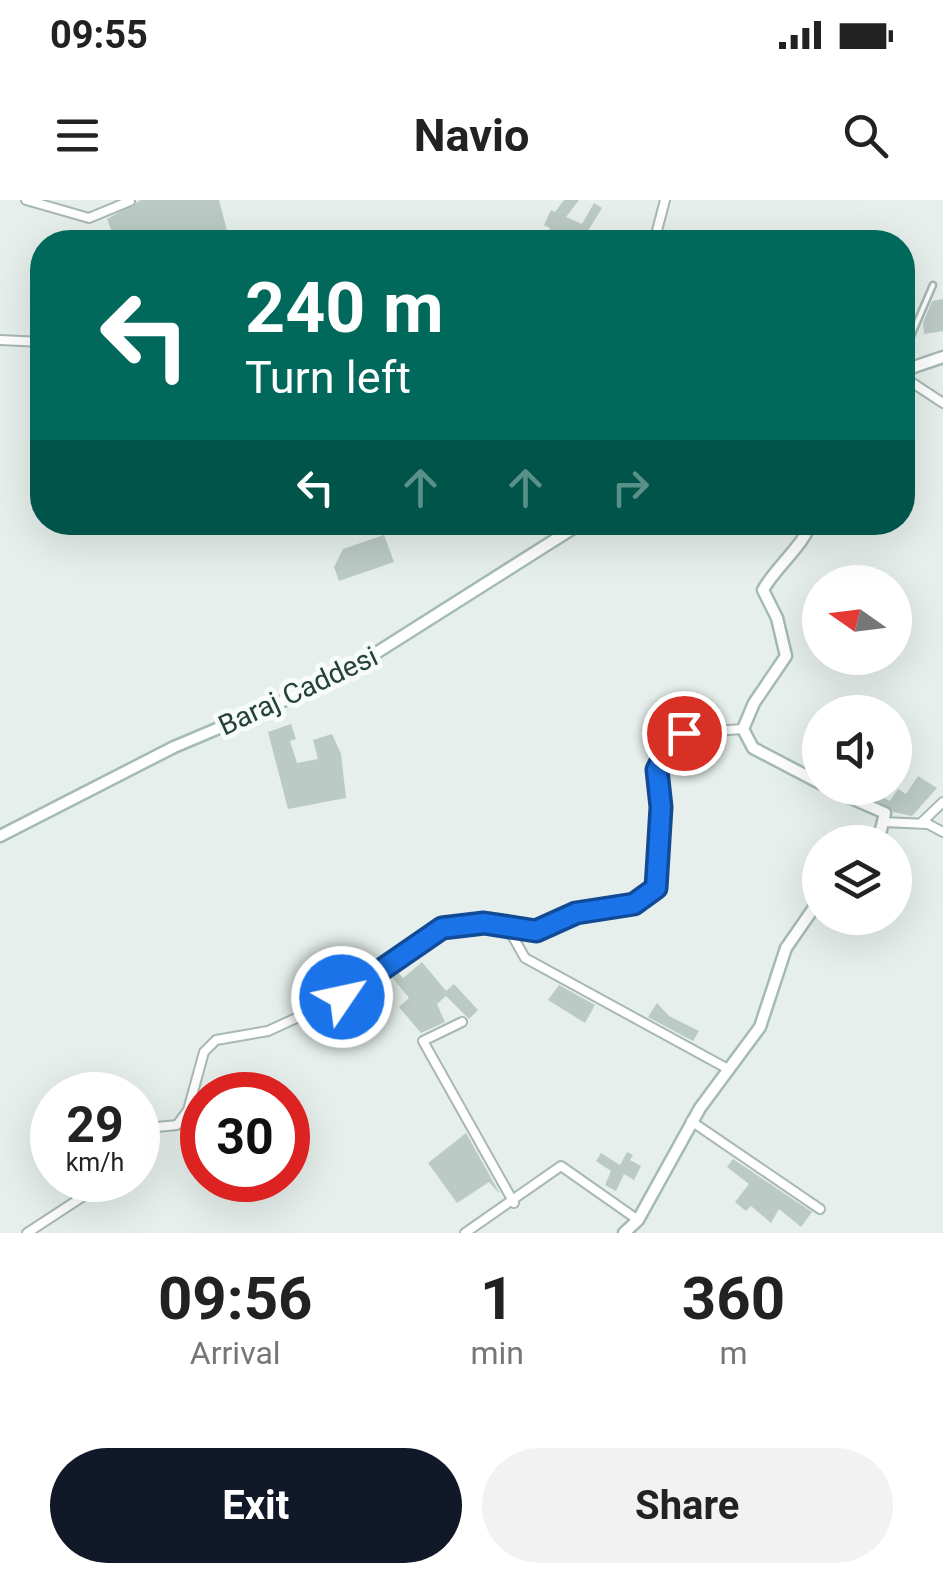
<!DOCTYPE html>
<html lang="en">
<head>
<meta charset="utf-8">
<style>
	:root { --surface:#fff; --page:#f2f2f2; --text:#222; --muted:#767676; --accent:#111827 }
	body { margin:0; font-family:Roboto,sans-serif; background:var(--page); color:var(--text); height:100vh; display:flex; flex-direction:column; font-size:38px; white-space:nowrap }
	* { box-sizing:border-box; margin:0 }
	p { font-size:32px; color:var(--muted) }
	.icon { flex:none; width:55px; height:55px; fill:none; stroke:currentColor; stroke-width:2; stroke-linecap:round; stroke-linejoin:round }
	.map { position:relative; height:1033px; overflow:hidden }
	.drawer { display:flex; flex-direction:column; background:var(--surface); flex:1 }
	.drawer>* { flex:none }
	.banner { position:absolute; left:30px; top:30px; width:885px; height:305px; border-radius:40px; box-shadow:0 10px 40px #0002; background:#00695c; color:#fff; overflow:hidden }
	.needle { width:65px; rotate:284deg }
	.buttons { position:absolute; left:802px; top:365px; display:grid; gap:20px }
	.buttons a { display:grid; place-items:center; width:110px; height:110px; border-radius:50%; background:var(--surface); box-shadow:0 10px 40px #0002; font-size:50px }
	.speed { position:absolute; left:30px; top:872px; display:flex; gap:20px; font-size:50px; font-weight:700; text-align:center }
	.speed>* { display:grid; place-content:center; width:130px; height:130px; border-radius:50%; background:var(--surface); box-shadow:0 10px 40px #0002; line-height:1 }
	.speed small { font-size:25px; font-weight:400 }
	.speed .limit { border:15px solid #d22; background:#fff; color:#111 }
	.pin { position:absolute; display:grid; place-items:center; width:85px; height:85px; color:#fff; margin:-42px; border:5px solid #fff; border-radius:50%; box-shadow:0 2px 10px #0007 }
	.me { position:absolute; width:110px; margin:-55px; rotate:56deg; stroke-linejoin:round; filter:drop-shadow(0 0 8px #0008) }
	.turn { display:flex; align-items:center; gap:35px; height:210px; padding:0 50px; font-size:45px }
	.turn .icon { width:130px; height:130px; stroke-width:2.5 }
	.turn b { display:block; font-size:70px; line-height:85px }
	.lanes { display:flex; align-items:center; height:95px; padding:0 50px; background:#0003; justify-content:center; gap:50px; direction:ltr }
	.lanes .off { opacity:.35 }
	.eta { display:flex; justify-content:space-evenly; align-items:center; height:170px; text-align:center }
	.eta b { font-size:60px; font-weight:700; line-height:70px }
	.cta { display:flex; gap:20px; margin-top:auto; padding:20px 50px }
	.cta a { flex:1; height:115px; border-radius:60px; background:var(--accent); color:#fff; font-size:40px; font-weight:700; line-height:115px; text-align:center }
	.cta a+a { background:var(--page); color:var(--text) }
	.status { display:flex; justify-content:space-between; align-items:center; height:70px; padding:0 50px; background:var(--surface); direction:ltr }
	.status svg { height:28px; fill:currentColor }
	header { display:flex; justify-content:space-between; align-items:center; height:130px; padding:0 50px; background:var(--surface); font-size:45px; font-weight:700 }
	.map>svg:first-child { display:block }
	.building { fill:#bbcac4 }
	.lines { fill:none; stroke-linecap:round; stroke-linejoin:round }
	.lane-casing { stroke:#a8b8b2; stroke-width:9 }
	.street-casing { stroke:#a8b8b2; stroke-width:12 }
	.secondary-casing { stroke:#a4bbb3; stroke-width:15 }
	.lane { stroke:#fff; stroke-width:4 }
	.street { stroke:#fff; stroke-width:8 }
	.secondary { stroke:#fff; stroke-width:10 }
	.route-casing { stroke:#114b97; stroke-width:25 }
	.route { stroke:#1a73e8; stroke-width:18 }
	.labels { text-anchor:middle; dominant-baseline:central; stroke-width:10; stroke-linejoin:round; paint-order:stroke }
	.street-label { font-size:28px; fill:#24423a; stroke:#f7fbf9 }
</style>
</head>
<body>
<div class="status"><b>09:55</b><svg viewBox="0 0 49 12"><path d="M0 12V9h3v3zM5 12V6h3v6zM10 12V3h3v9zM15 12V0h3v12zM26 1h20v11H26zM47 4h2v5h-2z"/></svg></div>
<header><svg class="icon" aria-label="menu" viewBox="0 0 24 24"><path d="M4 6h16M4 12h16M4 18h16"/></svg>Navio<svg class="icon" aria-label="search" viewBox="0 0 24 24"><circle cx="10" cy="10" r="6"/><path d="M15 15l6 6"/></svg></header>
<div class="map">
<svg width="943" height="1033" viewBox="0 0 943 1033">
	<rect width="100%" height="100%" fill="#e6efeb"/>
	<path class="building" d="M141 0H219L230 42H186L182 32 161 36 162 42H116L107 19Z
		M564 0H579L566 17 582 24 594 3 602 8 586 34 604 42H544L550 28 544 25 551 10 555 12Z
		M943 99V131L924 134 923 123 932 101Z
		M384 335 394 362 339 381 334 367 343 349Z
		M291 524 296 539 290 541 297 563 318 559 313 540 332 534 341 554 346 598 288 609 268 532Z
		M918 576 937 588 912 616 894 612 870 597 873 592 890 601 898 589 906 594Z
		M422 762 446 791 454 784 478 810 469 819 446 796 437 804 445 822 421 833 399 807 409 798 392 777 398 772 403 778Z
		M559 785 595 805 585 823 548 800Z
		M657 803 669 816 699 831 693 841 648 817Z
		M466 933 500 994 489 982 457 1003 428 963Z
		M627 952 633 955 630 960 641 966 634 980 624 974 616 991 605 985 611 971 596 961 601 953 620 965Z
		M733 959 812 1012 801 1027 779 1009 771 1023 751 1006 746 1011 735 1002 749 984 727 967Z"/>
	<g class="lines">
		<defs>
			<path id="lane" d="M902 157 933 85"/>
			<path id="street" d="M26 0 89 18 130 1
				M654 42 665 0
				M0 140 42 142
				M902 176 943 203
				M883 622 928 624 943 632
				M920 624 943 602
				M508 728 525 758 728 869
				M462 822 423 841 514 1003
				M691 921 820 1009
				M138 933 147 928 177 925 188 910 204 852 216 840 268 831 342 797 442 728 484 723 536 731 576 713 635 704 657 688 661 607 657 570 670 543 684 533 743 529
				M27 1033 108 980
				M465 1033 561 966 638 1020"/>
			<path id="secondary" d="M902 171 943 157
				M810 322C808 341 774 369 763 390L777 418 786 456 754 503 743 529 753 548 820 583
				M828 588 885 613 881 630 869 642
				M0 636 174 547 335 479 583 322
				M624 1033 638 1020 700 908 760 827 786 748 820 699"/>
		</defs>
		<use href="#lane" class="lane-casing"/>
		<use href="#street" class="street-casing"/>
		<use href="#secondary" class="secondary-casing"/>
		<use href="#lane" class="lane"/>
		<use href="#street" class="street"/>
		<use href="#secondary" class="secondary"/>
	</g>
	<g class="lines">
		<defs>
			<path id="route" d="M342 797 442 728 484 723 536 731 576 713 634 704 656 688 661 607 657 570 670 543 684 533"/>
		</defs>
		<use href="#route" class="route-casing"/>
		<use href="#route" class="route"/>
	</g>
	<g class="labels">
		<g class="street-label">
			<text transform="translate(298 491) rotate(-25)">Baraj Caddesi</text>
		</g>
	</g>
</svg>
<div class="buttons">
<a><svg class="needle" viewBox="-14 -14 28 28"><path d="M0-13l5 13h-10z" fill="#e53935"/><path d="M0 13l5-13h-10z" fill="#767676"/></svg></a>
<a><svg class="icon" aria-label="sound" viewBox="0 0 24 24"><path d="M4 9h4l5-4v14l-5-4H4zM17 9q2 3 0 6"/></svg></a>
<a><svg class="icon" aria-label="layers" viewBox="0 0 24 24"><path d="M12 4l9 5-9 5-9-5zM3 14l9 5 9-5"/></svg></a>
</div>
<div class="speed"><div>29<small>km/h</small></div><div class="limit">30</div></div>
<div class="pin" style="left:684px;top:533px;background:#d93025"><svg class="icon" aria-label="arrive" viewBox="0 0 24 24"><path d="M6 21V4h12l-3 4 3 4H6"/></svg></div>
<svg class="me" style="left:342px;top:797px" viewBox="-20 -20 40 40"><circle r="17" fill="#1a73e8" stroke="#fff" stroke-width="3"/><path d="M0-11L8 9 0 5-8 9z" fill="#fff"/></svg>
<div class="banner">
<div class="turn"><svg class="icon" aria-label="left" viewBox="0 0 24 24"><path d="M17 20v-9H6M10 6l-5 5 5 5"/></svg><div><b>240 m</b>Turn left</div></div>
<div class="lanes"><svg class="icon" aria-label="left" viewBox="0 0 24 24"><path d="M17 20v-9H6M10 6l-5 5 5 5"/></svg><svg class="icon off" aria-label="ahead" viewBox="0 0 24 24"><path d="M12 20V5M6 11l6-6 6 6"/></svg><svg class="icon off" aria-label="ahead" viewBox="0 0 24 24"><path d="M12 20V5M6 11l6-6 6 6"/></svg><svg class="icon off" aria-label="right" viewBox="0 0 24 24"><path d="M7 20v-9h11M14 6l5 5-5 5"/></svg></div>
</div>
</div>
<section class="drawer">
<div class="eta">
<div><b>09:56</b><p>Arrival</p></div>
<div><b>1</b><p>min</p></div>
<div><b>360</b><p>m</p></div>
</div>
<div class="cta"><a>Exit</a><a>Share</a></div>
</section>
</body>
</html>
